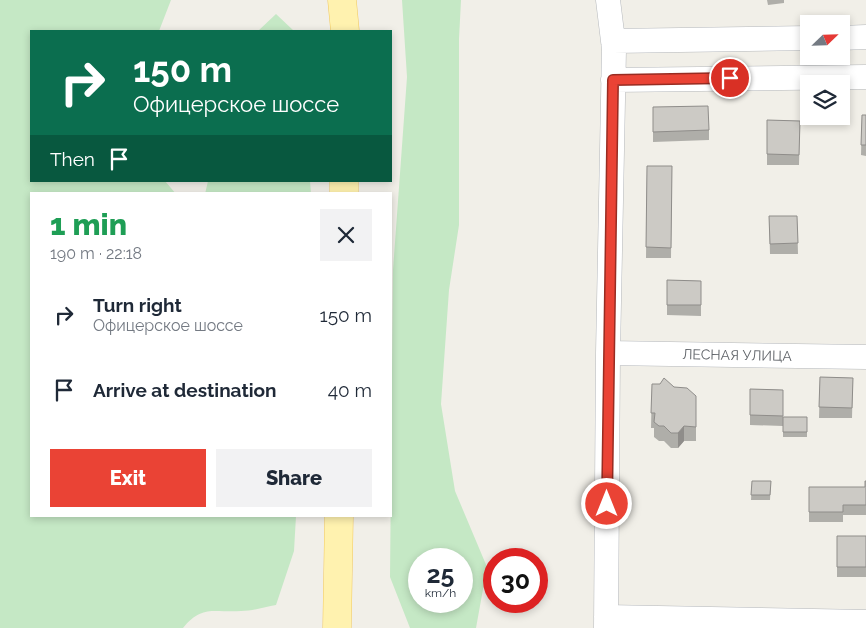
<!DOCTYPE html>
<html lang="en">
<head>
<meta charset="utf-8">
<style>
	:root { --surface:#fff; --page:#f2f2f3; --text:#1f2937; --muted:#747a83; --accent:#ea4335 }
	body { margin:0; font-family:Raleway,sans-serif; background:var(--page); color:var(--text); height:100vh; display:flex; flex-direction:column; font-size:19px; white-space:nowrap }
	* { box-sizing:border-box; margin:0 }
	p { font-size:16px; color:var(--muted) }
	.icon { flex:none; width:28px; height:28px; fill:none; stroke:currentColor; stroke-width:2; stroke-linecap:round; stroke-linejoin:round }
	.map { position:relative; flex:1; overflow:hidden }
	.sheet { position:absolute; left:30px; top:192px; width:362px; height:325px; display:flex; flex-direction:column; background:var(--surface); border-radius:0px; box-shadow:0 2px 8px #0003 }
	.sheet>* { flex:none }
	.hud { position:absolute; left:30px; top:30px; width:362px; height:152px; border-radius:0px; box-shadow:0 2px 8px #0003; background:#0b6e4f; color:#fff; overflow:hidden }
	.needle { width:32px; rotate:67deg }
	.tools { position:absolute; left:800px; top:15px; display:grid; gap:10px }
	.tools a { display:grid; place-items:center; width:50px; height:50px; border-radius:0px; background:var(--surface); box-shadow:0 2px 8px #0003; font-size:25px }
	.speed { position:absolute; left:408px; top:548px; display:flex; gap:10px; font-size:25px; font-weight:700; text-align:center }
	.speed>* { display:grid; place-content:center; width:65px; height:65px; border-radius:50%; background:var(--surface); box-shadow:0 2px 8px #0003; line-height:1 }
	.speed small { font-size:12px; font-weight:400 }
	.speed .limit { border:8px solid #d22; background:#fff; color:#111 }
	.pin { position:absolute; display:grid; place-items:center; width:42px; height:42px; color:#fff; margin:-21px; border:2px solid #fff; border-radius:50%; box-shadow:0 1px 5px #0007 }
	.me { position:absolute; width:55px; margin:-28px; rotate:0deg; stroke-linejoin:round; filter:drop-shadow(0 0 4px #0008) }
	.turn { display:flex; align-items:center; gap:18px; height:105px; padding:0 20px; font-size:22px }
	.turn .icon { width:65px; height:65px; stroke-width:2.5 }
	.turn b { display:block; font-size:35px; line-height:42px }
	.then { display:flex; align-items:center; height:48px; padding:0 20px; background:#0003; gap:10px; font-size:19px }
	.round { display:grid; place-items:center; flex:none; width:52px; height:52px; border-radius:0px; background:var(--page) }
	.overview { display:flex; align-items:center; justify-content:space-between; height:85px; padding:0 20px }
	h1 { font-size:30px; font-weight:800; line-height:38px; color:#1e9e55 }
	.action { display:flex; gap:10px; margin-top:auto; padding:10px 20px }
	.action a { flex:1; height:58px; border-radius:0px; background:var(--accent); color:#fff; font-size:20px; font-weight:800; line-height:58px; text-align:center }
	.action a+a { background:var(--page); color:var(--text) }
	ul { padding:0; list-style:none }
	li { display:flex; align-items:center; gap:15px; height:75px; padding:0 20px }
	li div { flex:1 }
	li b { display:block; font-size:19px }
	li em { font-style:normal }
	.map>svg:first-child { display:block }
	.green { fill:#c5e8c5; fill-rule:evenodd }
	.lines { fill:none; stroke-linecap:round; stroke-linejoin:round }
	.minor-casing { stroke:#b5b8bc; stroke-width:25 }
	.major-casing { stroke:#f2c960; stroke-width:29 }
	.minor { stroke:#fff; stroke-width:24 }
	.major { stroke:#fff2af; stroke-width:28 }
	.wall { fill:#afaea9 }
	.shaded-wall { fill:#8f8d8a }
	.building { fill:#cccac5; stroke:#8f8d8a }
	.route-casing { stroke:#982c22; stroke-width:12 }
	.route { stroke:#ea4335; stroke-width:9 }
	.labels { text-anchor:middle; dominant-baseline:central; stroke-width:4.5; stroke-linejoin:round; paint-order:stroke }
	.street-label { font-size:14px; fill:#5f6368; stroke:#fff }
</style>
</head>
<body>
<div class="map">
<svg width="866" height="628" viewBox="0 0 866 628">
	<rect width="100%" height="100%" fill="#f1efe8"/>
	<path class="green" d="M0 0H171L159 31H31V181H165L176 194H31V516H296L294 551 276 605C265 607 253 611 241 611 215 613 202 604 183 628H0Z
		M402 0H461L459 39V225L449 290 441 404 455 491 487 567 476 628H410L390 577 393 270 407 77ZM419 559H461V601H419Z
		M276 14 294 31H258Z
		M208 181H310L311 194H205Z"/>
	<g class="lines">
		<defs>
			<path id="minor" d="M841 38 866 37
				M613 41 809 38
				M613 80 866 77
				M608 353 866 357
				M606 617 866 622
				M606 628 608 353 614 49 608 0"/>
			<path id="major" d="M342 0 345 31
				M344 194V181
				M337 628 339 516"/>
		</defs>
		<use href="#minor" class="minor-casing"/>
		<use href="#major" class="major-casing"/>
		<use href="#minor" class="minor"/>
		<use href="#major" class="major"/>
	</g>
	<path class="wall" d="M767 0H784V3L768 5Z
		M653 107 709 130V140L653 142Z
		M862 115H866V156L861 155Z
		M767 120 800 121 799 165H767Z
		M647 166H672L671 258H646Z
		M769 216H797L798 254H770Z
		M667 280 701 281V316L667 315Z
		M820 377 853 378 852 418H819Z
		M652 384 674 387 696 396V441H684L678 448H671L664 441H659L654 437V428H651Z
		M750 389 783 390V426L750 425Z
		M783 417H807V437H783Z
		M752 481H771L770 500H751Z
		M866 481V515H843V522H809V487H865Z
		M837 536H866V577H837Z"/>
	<path class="shaded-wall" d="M684 426V441L678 448V433Z"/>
	<path class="building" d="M708 106 709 130 653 132V107Z
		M862 115H866V145H861Z
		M767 120 800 121 799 155 767 154Z
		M647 166H672L671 248 646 247Z
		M769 216H797L798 243 770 244Z
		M667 280 701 281V305H667Z
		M820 377 853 378 852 408 819 407Z
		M664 378 674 387 687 388 696 396V427L684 426 678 433H671L664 426H659L654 422 655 413H651L652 384H660Z
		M750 389 783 390V416L750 415Z
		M783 417H807V432H783Z
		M752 481H771L770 495H751Z
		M865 481H866V505H843V512H809V487H865Z
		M837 536H866V567H837Z"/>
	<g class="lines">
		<defs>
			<path id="route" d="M607 504 613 80 730 78"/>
		</defs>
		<use href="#route" class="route-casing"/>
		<use href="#route" class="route"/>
	</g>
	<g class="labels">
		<g class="street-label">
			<text transform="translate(737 355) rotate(1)">ЛЕСНАЯ УЛИЦА</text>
		</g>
	</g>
</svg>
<div class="tools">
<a><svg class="needle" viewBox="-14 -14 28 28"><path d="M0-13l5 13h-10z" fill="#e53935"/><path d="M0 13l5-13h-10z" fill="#747a83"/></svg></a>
<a><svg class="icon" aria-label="layers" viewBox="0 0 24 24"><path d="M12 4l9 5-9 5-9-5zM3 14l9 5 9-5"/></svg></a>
</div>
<div class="speed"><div>25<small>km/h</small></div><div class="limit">30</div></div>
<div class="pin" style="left:730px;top:78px;background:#d93025"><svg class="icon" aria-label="arrive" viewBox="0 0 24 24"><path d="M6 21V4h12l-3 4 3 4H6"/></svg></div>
<svg class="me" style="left:607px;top:504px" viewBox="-20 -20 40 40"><circle r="17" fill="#ea4335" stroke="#fff" stroke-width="3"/><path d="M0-11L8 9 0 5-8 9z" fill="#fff"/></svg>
<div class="hud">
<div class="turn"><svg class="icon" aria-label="right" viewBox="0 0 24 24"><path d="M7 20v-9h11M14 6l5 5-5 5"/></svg><div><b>150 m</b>Офицерское шоссе</div></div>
<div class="then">Then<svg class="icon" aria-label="arrive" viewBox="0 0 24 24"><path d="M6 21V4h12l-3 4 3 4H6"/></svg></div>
</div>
<section class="sheet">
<div class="overview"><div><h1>1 min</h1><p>190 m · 22:18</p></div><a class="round"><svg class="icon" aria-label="close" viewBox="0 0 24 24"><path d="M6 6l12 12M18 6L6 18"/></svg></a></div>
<ul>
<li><svg class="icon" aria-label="right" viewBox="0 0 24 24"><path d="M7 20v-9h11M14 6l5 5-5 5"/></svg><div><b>Turn right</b><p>Офицерское шоссе</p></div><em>150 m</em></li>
<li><svg class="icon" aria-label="arrive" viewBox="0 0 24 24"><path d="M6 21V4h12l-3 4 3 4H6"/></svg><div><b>Arrive at destination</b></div><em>40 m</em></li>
</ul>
<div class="action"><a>Exit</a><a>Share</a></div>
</section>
</div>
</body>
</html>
